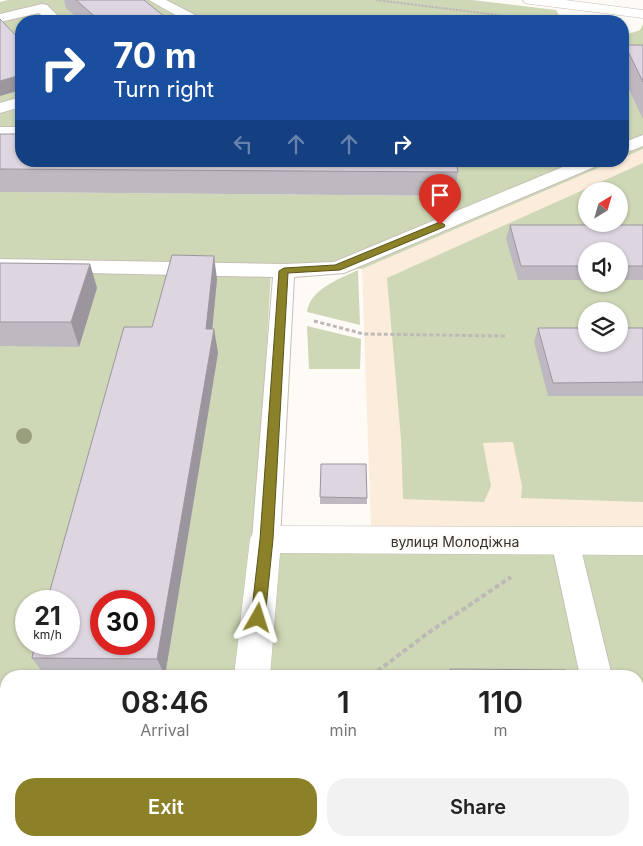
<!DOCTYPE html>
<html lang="en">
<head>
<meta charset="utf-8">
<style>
	:root { --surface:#fff; --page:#f2f2f2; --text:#222; --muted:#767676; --accent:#8b8129 }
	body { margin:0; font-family:Inter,sans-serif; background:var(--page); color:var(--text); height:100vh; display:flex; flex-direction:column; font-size:19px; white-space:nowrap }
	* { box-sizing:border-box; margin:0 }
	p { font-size:16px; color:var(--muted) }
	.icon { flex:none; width:28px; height:28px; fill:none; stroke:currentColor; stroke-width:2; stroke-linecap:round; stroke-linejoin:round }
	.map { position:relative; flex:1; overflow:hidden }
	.drawer { position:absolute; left:0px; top:670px; width:644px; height:176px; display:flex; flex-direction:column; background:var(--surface); border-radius:20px 20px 0 0; box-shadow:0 1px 4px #0004 }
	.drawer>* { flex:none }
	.hud { position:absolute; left:15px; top:15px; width:614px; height:152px; border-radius:20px; box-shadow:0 1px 4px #0004; background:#1a4fa0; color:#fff; overflow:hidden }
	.needle { width:32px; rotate:37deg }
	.buttons { position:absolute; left:578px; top:182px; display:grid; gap:10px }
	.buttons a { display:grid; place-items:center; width:50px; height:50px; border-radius:50%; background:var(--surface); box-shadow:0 1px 4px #0004; font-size:25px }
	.speed { position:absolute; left:15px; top:590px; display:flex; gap:10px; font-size:25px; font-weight:700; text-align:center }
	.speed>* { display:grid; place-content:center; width:65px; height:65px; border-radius:50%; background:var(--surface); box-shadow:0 1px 4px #0004; line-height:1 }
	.speed small { font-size:12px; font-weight:400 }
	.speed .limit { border:8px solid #d22; background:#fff; color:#111 }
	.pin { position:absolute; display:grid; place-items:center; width:42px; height:42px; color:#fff; margin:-51px -21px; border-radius:50% 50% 50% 0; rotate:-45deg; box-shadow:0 0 5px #0007 }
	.pin .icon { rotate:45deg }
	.me { position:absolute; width:55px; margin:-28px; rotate:6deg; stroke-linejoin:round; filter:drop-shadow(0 0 4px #0008) }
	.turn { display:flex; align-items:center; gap:18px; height:105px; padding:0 15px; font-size:22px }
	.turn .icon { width:65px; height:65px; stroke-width:2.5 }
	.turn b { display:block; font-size:35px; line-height:42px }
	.lanes { display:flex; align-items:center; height:48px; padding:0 15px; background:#0003; justify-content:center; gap:25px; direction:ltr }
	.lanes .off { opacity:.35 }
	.eta { display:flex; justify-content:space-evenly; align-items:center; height:85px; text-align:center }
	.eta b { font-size:30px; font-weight:600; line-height:35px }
	.button { display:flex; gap:10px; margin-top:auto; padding:10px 15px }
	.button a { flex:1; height:58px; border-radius:20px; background:var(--accent); color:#fff; font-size:20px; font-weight:600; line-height:58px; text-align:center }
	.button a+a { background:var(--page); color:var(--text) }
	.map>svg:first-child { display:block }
	.built { fill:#fbecdc; fill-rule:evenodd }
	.green { fill:#ced8b6; fill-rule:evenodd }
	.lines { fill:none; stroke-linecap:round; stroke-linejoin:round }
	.lane-casing { stroke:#c8bfb6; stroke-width:2 }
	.street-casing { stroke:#c8bfb6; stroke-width:1 }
	.primary-casing { stroke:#c8bfb6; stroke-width:1 }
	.path-far2 { stroke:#bdb9b6; stroke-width:2; stroke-dasharray:2.5 1; stroke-linecap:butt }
	.path-far1 { stroke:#bdb9b6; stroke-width:3; stroke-dasharray:4 2.5; stroke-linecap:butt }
	.path { stroke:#bdb9b6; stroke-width:4; stroke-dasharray:5 3; stroke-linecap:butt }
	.lane { fill:#fff; fill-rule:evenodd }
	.street { fill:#fff; fill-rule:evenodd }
	.primary { fill:#fff; fill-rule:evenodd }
	.tree { fill:#999e7c }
	.wall { fill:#beb8c1 }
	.shaded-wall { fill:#9b969d }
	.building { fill:#ddd6e0; stroke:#9b969d; fill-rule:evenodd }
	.route { fill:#8b8129; stroke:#5a541b }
	.labels { text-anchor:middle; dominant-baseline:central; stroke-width:4.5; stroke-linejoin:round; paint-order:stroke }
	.street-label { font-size:14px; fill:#35312e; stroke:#fefaf6 }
</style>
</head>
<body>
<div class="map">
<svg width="643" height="846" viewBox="0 0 643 846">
	<rect width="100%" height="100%" fill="#fefaf6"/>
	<path class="built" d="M643 149V530L371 528 362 269 615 161H622L623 158ZM586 191H619V224H586ZM586 251H619V284H586ZM586 311H619V344H586Z"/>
	<path class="green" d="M8 0H101L81 21H21V157H0V2Z
		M122 0H472L556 10 562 21H148Z
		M643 24V66H623L622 36 640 30Z
		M622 91H643V149L623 158Z
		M447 161H615L362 269 0 265V192L453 196Z
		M643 163V238L507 239 518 280H586V284H619V280H643V342H619V311H586V342L548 396H643V502L521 498 522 486 513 442 483 443 491 486 484 502 403 499 401 439 387 278ZM586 191H619V224H586Z
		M0 266 271 272 247 676H6V840H238L237 846H0ZM26 601H69V644H26ZM101 601H144V644H101Z
		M358 270 360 325 307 312C310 289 339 279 358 270Z
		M307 326 361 339 360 369H309Z
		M266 539 643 542V846H584L583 840H638V676H255Z
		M242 840H458L459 846H241Z"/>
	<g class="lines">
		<defs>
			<path id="lane" d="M149 0H166L201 18 203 21H186Z
				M42 4 47 5 63 21H48L39 13 0 22V14Z
				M21 97V107L0 113V103Z
				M0 127H21V137H0Z
				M643 135V146L622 154V143Z
				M577 161H602L599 165 344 273 294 277 280 539 276 548 266 551 256 548 252 539 273 277 0 271V259L284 264 334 262Z
				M565 529 575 532 579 541 612 676H580L551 541 555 532Z
				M638 823 643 826V846H616L615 840H638Z"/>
			<path id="street" d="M266 526 643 527V555L280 553 270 676H234L250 539 255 529Z
				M218 840H258L257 846H217Z"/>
			<path id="primary" d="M523 0H565L643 10V18L530 4 525 3Z"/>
		</defs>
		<use href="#lane" class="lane-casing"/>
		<use href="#street" class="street-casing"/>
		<use href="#primary" class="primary-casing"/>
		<path class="path-far2" d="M376 0 506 16"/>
		<path class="path-far1" d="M314 321 364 334 505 336"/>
		<path class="path" d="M371 676 428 633 511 577
			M638 736 643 741
			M0 788 6 791
			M120 840 134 846"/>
		<use href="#lane" class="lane"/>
		<use href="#street" class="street"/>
		<use href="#primary" class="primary"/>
	</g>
	<circle class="tree" cx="24" cy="436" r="8"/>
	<path class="wall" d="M64 0H144L170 21H81L66 8Z
		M625 45H643V119L622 75V53Z
		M0 134 458 172 454 196 0 192Z
		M510 225H643V280H619V251H586V280H518L506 239Z
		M0 263 90 264 97 288 79 347 0 346Z
		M217 279 212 329H214L218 353 165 676H45L32 658 152 327Z
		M538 328H643V396H548L534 342Z
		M321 464 367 498V504H320Z
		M450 669 567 676H447Z
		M458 840H600L602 846H459Z"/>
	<path class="shaded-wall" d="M21 75V90L0 96V81Z
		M214 256 217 279 210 353 206 329Z
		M90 264 97 288 79 347 71 322Z
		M214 329 218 353 165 676 157 659Z"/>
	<path class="building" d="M76 0H144L170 21H100Z
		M0 19 21 41V75L0 81Z
		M625 45H643V82Z
		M0 134H21V161H456L458 172 0 169Z
		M510 225H643V266H619V251H586V266H521Z
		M172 255 214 256 206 329H214L157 659 32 658 35 644H69V601H47L124 327H152ZM101 601H144V644H101Z
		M0 263 90 264 71 322H0Z
		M538 328H586V344H619V328H643V382L553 383Z
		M321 464H366L367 498 320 497Z
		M450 669 566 670 567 676H450Z
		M467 840H600L602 846H468Z"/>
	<path class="route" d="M440 222 445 225 444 227 340 270 288 273 273 539 265 618 263 622 258 624 253 622 251 618 260 539 279 271 284 268 335 265Z"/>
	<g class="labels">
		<g class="street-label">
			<text x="455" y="541">вулиця Молодіжна</text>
		</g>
	</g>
</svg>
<div class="buttons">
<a><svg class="needle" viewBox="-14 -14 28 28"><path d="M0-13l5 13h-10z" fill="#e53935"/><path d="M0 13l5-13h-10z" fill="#767676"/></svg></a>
<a><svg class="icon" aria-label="sound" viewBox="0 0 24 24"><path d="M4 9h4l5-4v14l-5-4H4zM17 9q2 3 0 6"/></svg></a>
<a><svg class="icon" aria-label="layers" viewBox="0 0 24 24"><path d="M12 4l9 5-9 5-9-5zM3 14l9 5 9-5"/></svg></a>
</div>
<div class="speed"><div>21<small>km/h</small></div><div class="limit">30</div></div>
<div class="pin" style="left:440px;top:225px;background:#d93025"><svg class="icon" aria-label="arrive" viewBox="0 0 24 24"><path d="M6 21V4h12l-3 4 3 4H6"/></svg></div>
<svg class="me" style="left:258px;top:618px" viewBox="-20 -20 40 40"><path d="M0-17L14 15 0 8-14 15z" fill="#8b8129" stroke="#fff" stroke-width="4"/></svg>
<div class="hud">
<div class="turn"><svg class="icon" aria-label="right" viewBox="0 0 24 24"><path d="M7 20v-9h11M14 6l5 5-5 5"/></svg><div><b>70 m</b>Turn right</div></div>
<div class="lanes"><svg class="icon off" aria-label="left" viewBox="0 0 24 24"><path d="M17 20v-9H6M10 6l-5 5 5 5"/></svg><svg class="icon off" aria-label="ahead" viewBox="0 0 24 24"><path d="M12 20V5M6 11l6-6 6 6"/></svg><svg class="icon off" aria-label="ahead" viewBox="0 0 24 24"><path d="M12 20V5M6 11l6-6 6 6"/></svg><svg class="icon" aria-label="right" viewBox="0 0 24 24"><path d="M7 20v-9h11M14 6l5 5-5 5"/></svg></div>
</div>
<section class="drawer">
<div class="eta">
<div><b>08:46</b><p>Arrival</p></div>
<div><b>1</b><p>min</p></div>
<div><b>110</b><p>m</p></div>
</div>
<div class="button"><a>Exit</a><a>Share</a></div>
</section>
</div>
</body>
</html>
